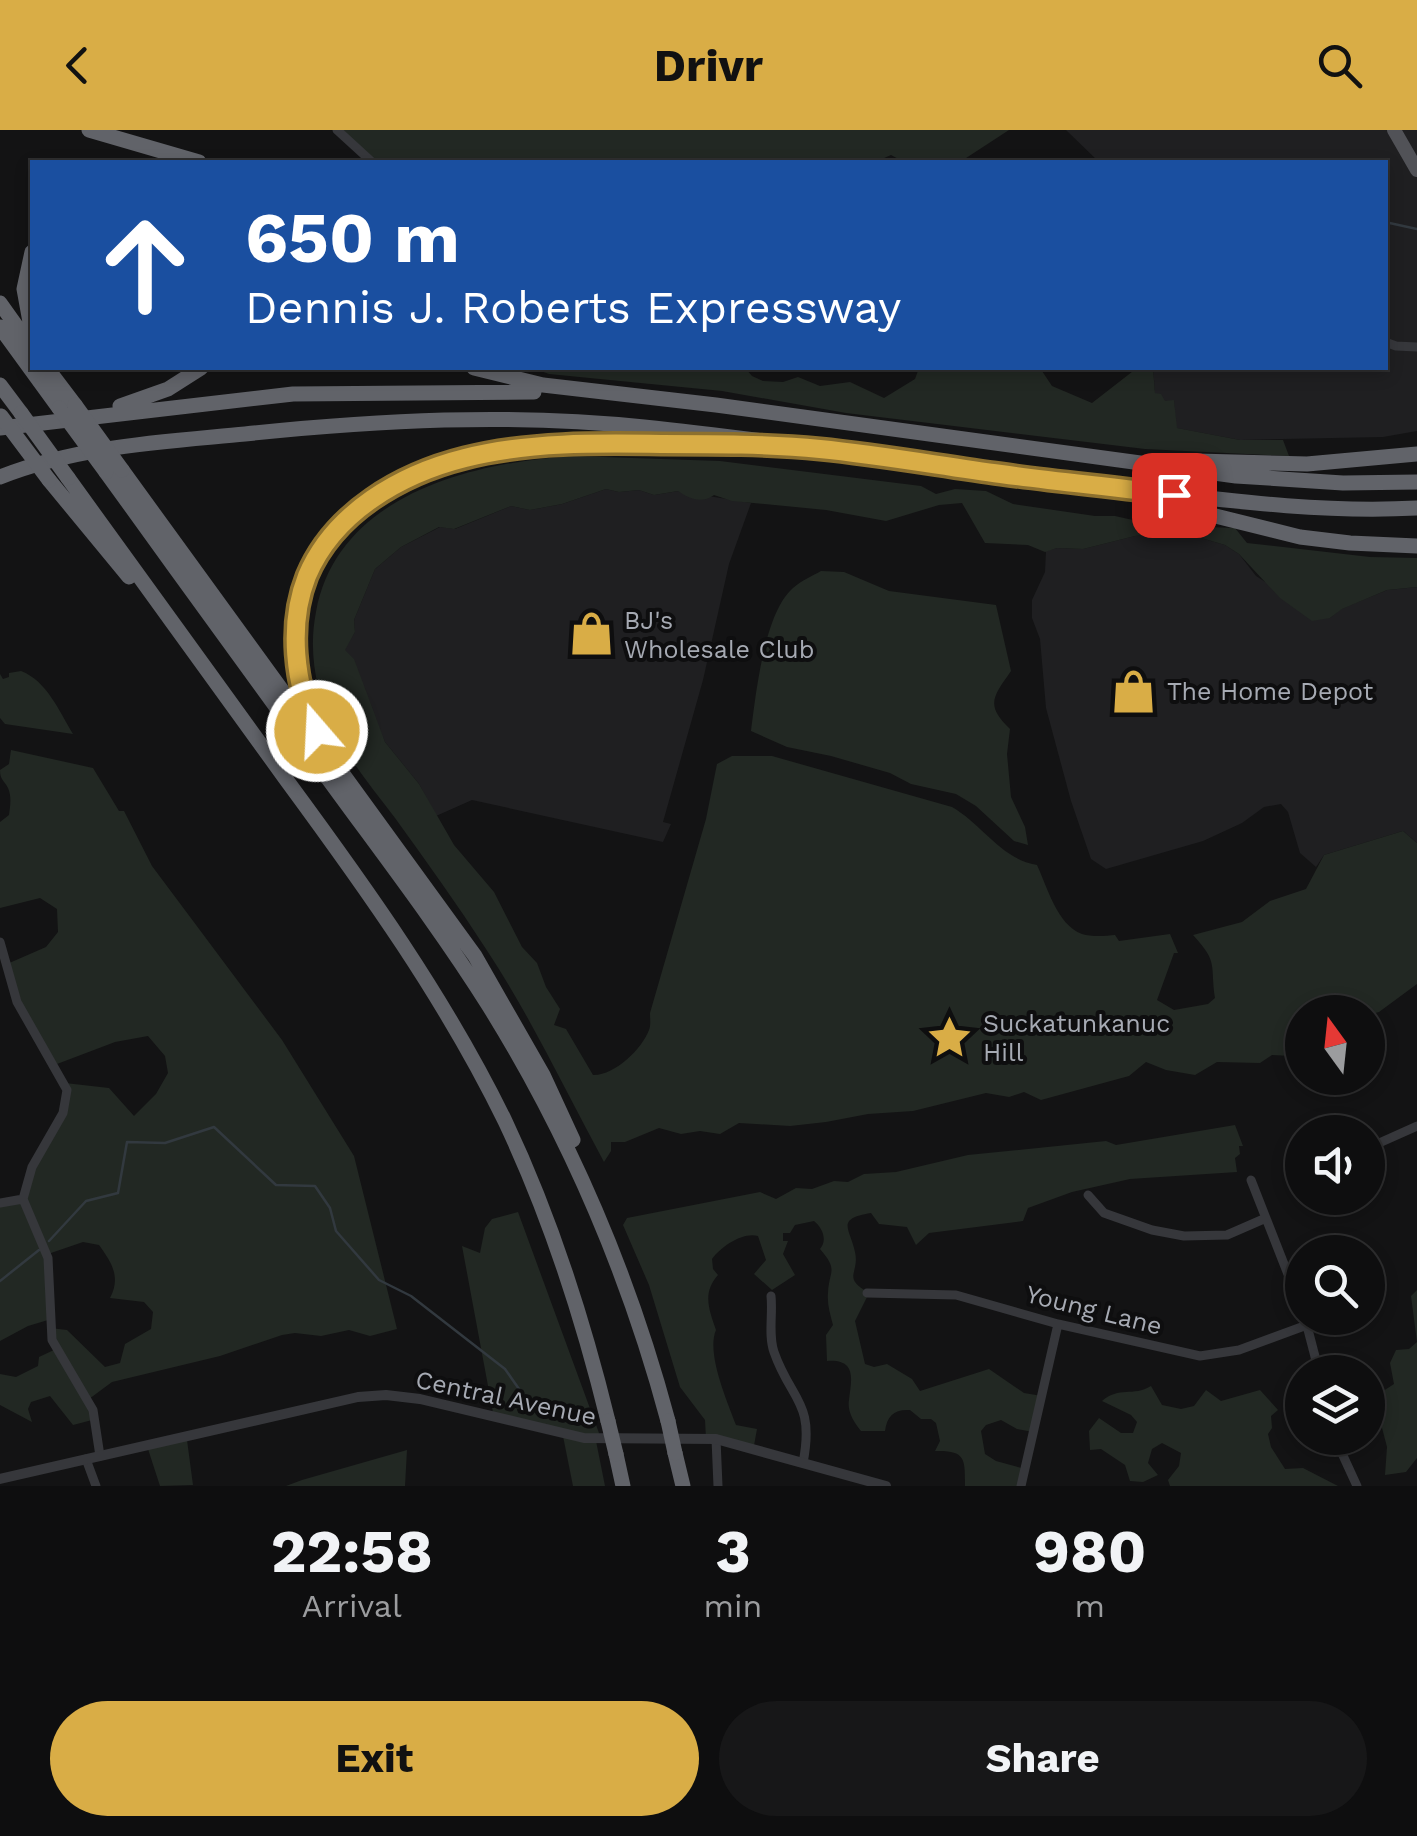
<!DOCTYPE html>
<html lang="en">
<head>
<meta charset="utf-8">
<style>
	:root { --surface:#0e0e0f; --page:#171718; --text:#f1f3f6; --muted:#9b9c9e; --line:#2e2e2f; --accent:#d9ad46 }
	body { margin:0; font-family:"Work Sans",sans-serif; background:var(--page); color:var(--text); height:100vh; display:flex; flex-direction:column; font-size:38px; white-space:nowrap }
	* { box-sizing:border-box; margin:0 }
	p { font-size:32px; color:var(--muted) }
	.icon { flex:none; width:55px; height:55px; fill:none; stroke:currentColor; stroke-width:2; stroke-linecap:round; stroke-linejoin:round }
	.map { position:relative; height:1356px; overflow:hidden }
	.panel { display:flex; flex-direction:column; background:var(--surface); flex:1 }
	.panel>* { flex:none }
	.top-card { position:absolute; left:30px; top:30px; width:1358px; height:210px; border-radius:0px; box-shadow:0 5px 15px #0003,0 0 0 2px var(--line); background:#1a4fa0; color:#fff; overflow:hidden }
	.needle { width:65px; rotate:345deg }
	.tools { position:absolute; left:1285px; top:865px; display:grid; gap:20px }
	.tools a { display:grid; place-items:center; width:100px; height:100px; border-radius:50%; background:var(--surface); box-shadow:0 5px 15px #0003,0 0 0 2px var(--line); font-size:50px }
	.pin { position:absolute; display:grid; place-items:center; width:85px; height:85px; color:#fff; margin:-42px; border-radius:20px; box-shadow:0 5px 15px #0006 }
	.me { position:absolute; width:110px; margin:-55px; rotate:341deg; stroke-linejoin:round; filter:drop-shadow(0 0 8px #0008) }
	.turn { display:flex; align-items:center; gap:35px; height:210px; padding:0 50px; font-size:45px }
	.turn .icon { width:130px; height:130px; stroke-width:2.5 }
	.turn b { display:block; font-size:70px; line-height:85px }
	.eta { display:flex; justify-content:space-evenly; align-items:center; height:170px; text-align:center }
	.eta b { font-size:60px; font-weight:700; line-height:70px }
	.primary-button { display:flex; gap:20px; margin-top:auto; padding:20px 50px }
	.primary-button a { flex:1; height:115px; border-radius:60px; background:var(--accent); color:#111; font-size:40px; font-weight:700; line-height:115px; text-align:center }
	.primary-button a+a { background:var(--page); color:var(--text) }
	header { display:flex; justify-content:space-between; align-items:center; height:130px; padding:0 50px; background:var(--accent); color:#111; font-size:45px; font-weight:700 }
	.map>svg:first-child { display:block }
	.built { fill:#1f1f21 }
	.green { fill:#222823 }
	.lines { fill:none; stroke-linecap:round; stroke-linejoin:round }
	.stream { stroke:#32393f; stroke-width:2.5 }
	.minor { stroke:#36373b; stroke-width:9 }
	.tertiary { stroke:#36373b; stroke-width:10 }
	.primary { stroke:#515257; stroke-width:14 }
	.motorway { stroke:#616369; stroke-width:15 }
	.motorway-bridge { stroke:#616369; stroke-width:15 }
	.route-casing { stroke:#8d702e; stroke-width:25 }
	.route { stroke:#d9ad46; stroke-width:18 }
	.labels { text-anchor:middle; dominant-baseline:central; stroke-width:8; stroke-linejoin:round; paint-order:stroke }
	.poi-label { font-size:25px; fill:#a6aab3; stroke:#0e0e0f; text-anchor:start }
	.street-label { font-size:25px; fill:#a6aab3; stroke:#0e0e0f }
</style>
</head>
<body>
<header><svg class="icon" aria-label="back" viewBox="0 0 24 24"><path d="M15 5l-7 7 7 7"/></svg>Drivr<svg class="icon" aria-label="search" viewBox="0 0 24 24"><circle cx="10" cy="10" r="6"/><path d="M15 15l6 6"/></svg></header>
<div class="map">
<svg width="1417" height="1356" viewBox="0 0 1417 1356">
	<rect width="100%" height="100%" fill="#131314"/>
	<path class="built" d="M1066 0H1417V301L1383 307 1240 310 1176 298 1174 271H1164L1155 263 1153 238H1385V32H1099Z
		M606 359 619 362 639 360 654 365 678 361 751 373 729 434 703 550 663 692 671 694 663 712 472 670 436 686 419 654 385 612 344 520 355 502 354 490 375 439 401 417 440 397 455 399 511 376 530 380 562 374Z
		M1181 402 1225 415 1239 424 1256 446 1322 488H1330L1341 479 1387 460 1417 457V713L1403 701 1324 725 1316 737 1300 723 1288 682 1281 674 1264 677 1242 693 1203 711 1106 739 1091 729 1071 671 1046 578 1040 509 1032 488V470L1045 442 1046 421 1057 418 1083 419 1135 406Z"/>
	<path class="green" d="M338 0H1009L960 32H904L891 25 875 32H373Z
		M532 238H745L752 246 763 251 783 252 798 247 820 256 850 252 884 268 915 249 919 238H1040L1052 256 1092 273 1137 238H1153L1155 263 1161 264 1165 271 1174 270 1177 298 1240 310H1283L1289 326 1145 319 846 283 722 261 549 244Z
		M574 326 720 331 921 356 936 364 955 359 986 361 1013 374 1095 386H1115L1155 395 1235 398 1247 413 1370 427 1417 428V457L1387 460 1342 479 1330 488 1312 491 1280 468 1239 424 1225 415 1181 402 1135 406 1083 419 1057 418 1045 422 1028 415 985 413 962 373 939 375 886 391 826 380 732 371 714 365C701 374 690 369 678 361L654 365 639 360 619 362 606 359 562 374 530 380 511 376 454 399 439 397 401 417 375 439 354 490 355 502 345 520 354 529 385 612 419 654 454 715 494 762 522 817 537 833 546 857 560 879 554 895 566 899 593 945C614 946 642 919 649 900 651 895 650 889 650 883L706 689 717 634 732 626H772L952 677C983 695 1001 729 1037 735 1047 756 1057 795 1082 804 1091 807 1106 806 1115 805L1119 811 1170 804 1178 823H1174L1157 870 1174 880 1208 874 1215 868C1210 835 1219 833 1193 805L1242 792 1270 771 1306 759 1324 725 1403 701 1417 713V854L1379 882 1368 885V882H1302V921L1292 926 1272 925 1260 933 1217 932 1195 945 1166 940 1146 932 1129 946 1041 970 1024 962 1009 967 986 963 913 981 868 984 826 992 790 996 739 993 720 1004 700 1001 681 1004 659 998 625 1012H611V1021L604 1032C565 960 531 887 486 819 457 774 426 731 395 688 374 660 350 632 334 600 316 564 308 522 316 482 337 365 472 332 574 326Z
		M821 441 844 442 889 461 996 475 1011 541C993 567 985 575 1010 599L1007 624 1011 667 1025 697 1028 715 1014 711 976 676 956 664 911 654 890 643 831 626 787 617 751 601C756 564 764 483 793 458 801 451 812 446 821 441Z
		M21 541C47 551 59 581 73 604L5 594 0 588V544L3 549 9 547V543Z
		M11 620 93 638 119 681H124L152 736 282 910 354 1026 397 1199 370 1206 349 1200 321 1206 295 1203 282 1205 220 1226 112 1252 89 1269 96 1289 73 1295 50 1266 31 1272 28 1279 32 1292 0 1275V1244L16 1247 38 1236 39 1227 56 1219 50 1198 67 1200 105 1237 120 1233 125 1214 151 1199 153 1182 144 1172 110 1168C121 1147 112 1133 99 1115L83 1112 48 1124V1190L28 1196 0 1211V1072L20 1069 32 1037 64 982 65 953 109 958 134 986 156 964 168 943 165 926 148 906 115 912 57 934 25 881 7 834 46 817 58 802 57 779 40 768 0 778V692L9 685C10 677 12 667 8 658 4 650 0 650 0 640L9 634Z
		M1235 995 1243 1016H1239L1240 1024 1235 1028 1237 1042 1130 1049 1072 1062 1028 1078 1023 1091 929 1103 916 1115 907 1097 879 1094 871 1083C835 1089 850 1098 855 1122 860 1144 841 1147 869 1163L855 1191 865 1234 874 1237 887 1234 912 1249 920 1261 989 1239 1024 1263 1042 1266 1033 1302 1017 1299 1001 1290 986 1295 981 1301 985 1324 996 1331 1025 1339 1021 1356H965C965 1329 966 1320 935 1321L940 1311 936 1293 931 1289H921L910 1280C894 1279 887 1286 885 1301H861C854 1292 847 1282 849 1270 851 1251 858 1229 827 1231L826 1205 833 1195C830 1184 827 1174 828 1163 829 1140 839 1141 820 1119 828 1110 822 1097 814 1091L795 1095 790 1103H783V1111H788L783 1124 795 1145 772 1160 754 1144 766 1130 758 1106C742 1102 721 1117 712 1129L713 1139 718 1145C702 1163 709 1179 716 1200 706 1223 727 1271 736 1295L757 1299 753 1321 706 1309 705 1290 680 1257 649 1155 623 1095 627 1088 760 1062 776 1069 796 1058 812 1059 834 1051 848 1052 864 1044 896 1042 968 1025 1106 1011 1116 1015Z
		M518 1082 599 1303 596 1311 605 1356H573L563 1306 494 1288 462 1116 480 1123 485 1098 492 1089Z
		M1417 1160V1328L1406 1342 1385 1345 1387 1317 1374 1267 1394 1254 1390 1233 1396 1220 1409 1219 1417 1212 1411 1166Z
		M1151 1256 1162 1275 1181 1279 1194 1276 1206 1260 1221 1271 1260 1260 1278 1280 1271 1286 1272 1298 1268 1304 1271 1317 1285 1339 1303 1338 1338 1356H1170L1168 1350 1179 1336 1181 1323 1162 1313 1152 1319 1148 1333 1158 1345 1143 1352 1130 1351 1125 1335 1101 1319 1090 1320 1089 1301 1099 1288 1121 1303H1133L1137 1292 1131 1285 1102 1271C1119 1256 1133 1267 1151 1256Z
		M187 1310 193 1355 160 1356 148 1319Z
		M407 1320 405 1356H286L302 1350Z"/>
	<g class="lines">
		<path class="stream" d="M1385 92 1417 99
			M49 1111 86 1071 118 1063 127 1012 165 1013 214 997 276 1055 315 1056 330 1078 336 1101 379 1150 411 1166 505 1239 526 1269 573 1279
			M0 1151 39 1120"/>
		<path class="minor" d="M337 0 372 32
			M1385 212 1396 216 1417 217
			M0 812 17 872 67 960 63 983 32 1037 23 1069 48 1128 52 1210 93 1280 100 1326
			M1368 1018 1417 996
			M1251 1050 1302 1180
			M1088 1065 1104 1083 1152 1100 1184 1106 1227 1105 1266 1088
			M0 1073 23 1069
			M867 1163 956 1165 1058 1194 1200 1226 1239 1220 1307 1195
			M771 1166C773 1184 768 1205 774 1222 791 1271 815 1271 803 1333
			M1305 1188 1319 1242
			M1335 1308 1357 1356
			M716 1309 718 1356
			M86 1329 96 1356
			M1021 1356 1058 1194"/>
		<path class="tertiary" d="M0 1349 358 1267 386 1265 420 1269 584 1308 716 1309 886 1356"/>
		<path class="primary" d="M1394 0 1417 40"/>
		<path class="motorway" d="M89 0 199 32
			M32 122 24 159 32 203
			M0 173 32 218
			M0 197 59 278
			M47 238 75 275
			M474 238 543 255 716 275 1236 346 1343 353 1417 352
			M0 255 21 283
			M120 276 168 259 201 238
			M0 298 293 264 534 262
			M1197 331 1307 334 1417 324
			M122 340 475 826 543 945 573 1010
			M106 342C177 440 247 538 319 636 376 715 437 793 489 876 569 1005 629 1145 668 1291
			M0 347C78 316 162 312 245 304 377 290 511 283 644 297 809 314 973 342 1139 360 1232 371 1323 383 1417 378
			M68 348C140 448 213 548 285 648 366 758 445 868 505 991 550 1086 583 1189 608 1291
			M49 350 129 447
			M1151 370 1300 407 1350 413 1417 416
			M314 595C295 552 289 498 305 453 359 299 589 310 719 315
			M675 1323 683 1356
			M616 1324 623 1356"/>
		<path class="motorway-bridge" d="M75 275 122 340
			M59 278 106 342
			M21 283 68 348
			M1 286 49 350
			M608 1291 616 1324
			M668 1291 675 1323"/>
	</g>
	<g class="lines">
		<defs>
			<path id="route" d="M317 601C294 555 288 494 307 446 334 382 401 344 465 328 528 312 597 313 661 314 714 314 768 314 820 319 881 325 941 336 1001 344 1058 352 1116 357 1174 365"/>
		</defs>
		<use href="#route" class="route-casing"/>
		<use href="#route" class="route"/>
	</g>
	<defs>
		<symbol id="shop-bare" viewBox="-9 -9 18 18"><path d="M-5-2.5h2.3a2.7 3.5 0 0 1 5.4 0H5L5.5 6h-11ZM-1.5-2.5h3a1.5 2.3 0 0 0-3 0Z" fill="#d9ad46" stroke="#0e0e0f" stroke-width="2.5" paint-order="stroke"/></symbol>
		<symbol id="sight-bare" viewBox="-9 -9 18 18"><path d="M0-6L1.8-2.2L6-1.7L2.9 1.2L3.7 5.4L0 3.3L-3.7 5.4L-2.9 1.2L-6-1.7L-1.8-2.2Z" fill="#d9ad46" stroke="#0e0e0f" stroke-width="2.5" paint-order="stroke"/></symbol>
	</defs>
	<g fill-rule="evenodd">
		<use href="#shop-bare" x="560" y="472" width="63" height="63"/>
		<use href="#shop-bare" x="1102" y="530" width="63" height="63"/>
		<use href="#sight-bare" x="918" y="876" width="63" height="63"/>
	</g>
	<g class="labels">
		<g class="poi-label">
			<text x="624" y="490">BJ's<tspan x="624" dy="29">Wholesale Club</tspan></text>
			<text x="1167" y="561">The Home Depot</text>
			<text x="983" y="893">Suckatunkanuc<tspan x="983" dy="29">Hill</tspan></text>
		</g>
		<g class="street-label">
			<text transform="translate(1094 1180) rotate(14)">Young Lane</text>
			<text transform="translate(506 1268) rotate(12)">Central Avenue</text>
		</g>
	</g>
</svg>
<div class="tools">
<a><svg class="needle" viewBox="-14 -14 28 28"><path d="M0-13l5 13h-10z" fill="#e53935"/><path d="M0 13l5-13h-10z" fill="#9b9c9e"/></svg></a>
<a><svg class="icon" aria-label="sound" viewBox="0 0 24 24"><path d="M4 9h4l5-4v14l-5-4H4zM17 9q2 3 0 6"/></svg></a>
<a><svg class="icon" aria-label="search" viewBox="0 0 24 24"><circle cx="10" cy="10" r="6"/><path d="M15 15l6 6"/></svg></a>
<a><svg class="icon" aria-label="layers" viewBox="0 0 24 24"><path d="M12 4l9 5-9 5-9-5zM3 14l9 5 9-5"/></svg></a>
</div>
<div class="pin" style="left:1174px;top:365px;background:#d93025"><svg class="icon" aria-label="arrive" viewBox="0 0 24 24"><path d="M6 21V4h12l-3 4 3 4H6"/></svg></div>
<svg class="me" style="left:317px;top:601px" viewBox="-20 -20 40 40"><circle r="17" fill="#d9ad46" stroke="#fff" stroke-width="3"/><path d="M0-11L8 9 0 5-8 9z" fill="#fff"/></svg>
<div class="top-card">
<div class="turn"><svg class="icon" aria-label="ahead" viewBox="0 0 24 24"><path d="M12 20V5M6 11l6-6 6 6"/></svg><div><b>650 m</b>Dennis J. Roberts Expressway</div></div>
</div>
</div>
<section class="panel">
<div class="eta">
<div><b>22:58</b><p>Arrival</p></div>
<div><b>3</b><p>min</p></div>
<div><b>980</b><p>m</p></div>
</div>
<div class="primary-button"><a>Exit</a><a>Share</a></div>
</section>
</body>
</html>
